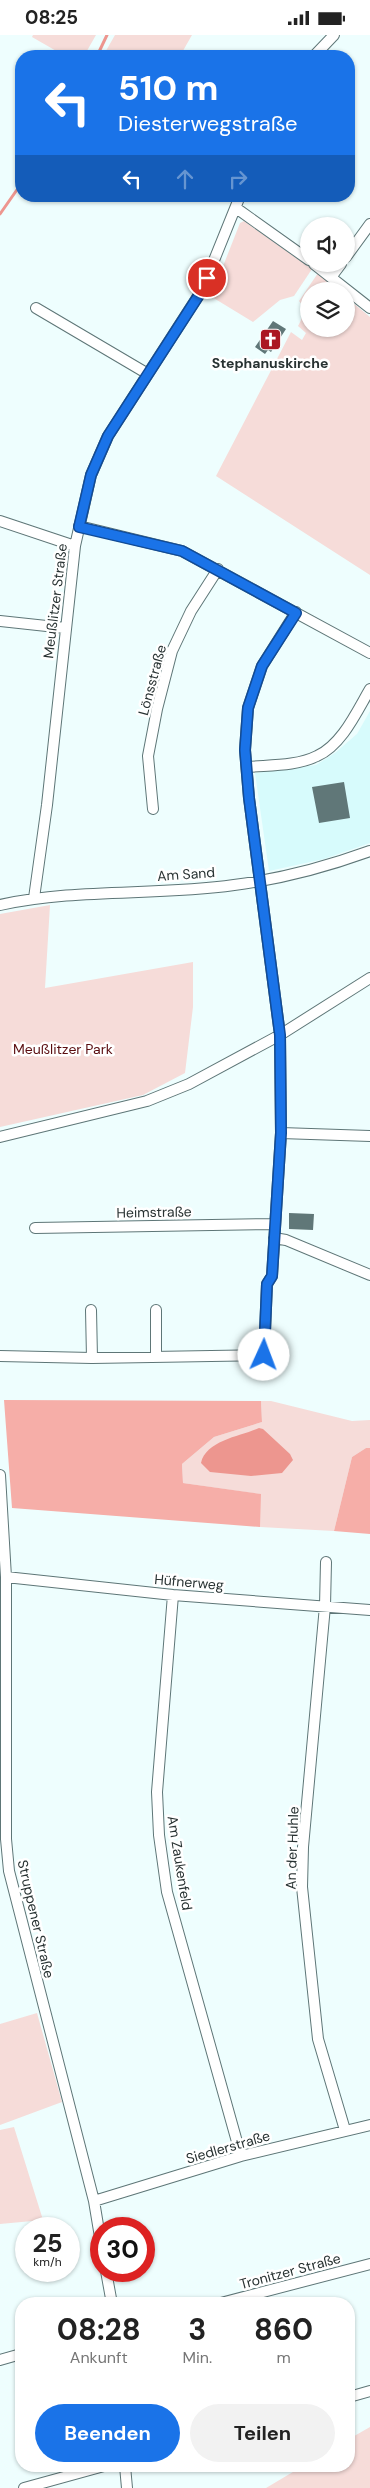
<!DOCTYPE html>
<html lang="de">
<head>
<meta charset="utf-8">
<style>
	:root { --surface:#fff; --page:#f2f2f2; --text:#222; --muted:#767676; --accent:#1a73e8 }
	body { margin:0; font-family:"DM Sans",sans-serif; background:var(--page); color:var(--text); height:100vh; display:flex; flex-direction:column; font-size:19px; white-space:nowrap }
	* { box-sizing:border-box; margin:0 }
	p { font-size:16px; color:var(--muted) }
	.icon { flex:none; width:28px; height:28px; fill:none; stroke:currentColor; stroke-width:2; stroke-linecap:round; stroke-linejoin:round }
	.map { position:relative; flex:1; overflow:hidden }
	.panel { position:absolute; left:15px; top:2262px; width:340px; height:175px; display:flex; flex-direction:column; background:var(--surface); border-radius:20px; box-shadow:0 1px 4px #0004 }
	.panel>* { flex:none }
	.top-card { position:absolute; left:15px; top:15px; width:340px; height:152px; border-radius:20px; box-shadow:0 1px 4px #0004; background:#1a73e8; color:#fff; overflow:hidden }
	.tools { position:absolute; left:300px; top:182px; display:grid; gap:10px }
	.tools a { display:grid; place-items:center; width:55px; height:55px; border-radius:50%; background:var(--surface); box-shadow:0 1px 4px #0004; font-size:25px }
	.speed { position:absolute; left:15px; top:2182px; display:flex; gap:10px; font-size:25px; font-weight:700; text-align:center }
	.speed>* { display:grid; place-content:center; width:65px; height:65px; border-radius:50%; background:var(--surface); box-shadow:0 1px 4px #0004; line-height:1 }
	.speed small { font-size:12px; font-weight:400 }
	.speed .limit { border:8px solid #d22; background:#fff; color:#111 }
	.pin { position:absolute; display:grid; place-items:center; width:42px; height:42px; color:#fff; margin:-21px; border:2px solid #fff; border-radius:50%; box-shadow:0 1px 5px #0007 }
	.me { position:absolute; width:55px; margin:-28px; rotate:2deg; stroke-linejoin:round; filter:drop-shadow(0 0 4px #0008) }
	.turn { display:flex; align-items:center; gap:18px; height:105px; padding:0 20px; font-size:22px }
	.turn .icon { width:65px; height:65px; stroke-width:2.5 }
	.turn b { display:block; font-size:35px; line-height:42px }
	.lanes { display:flex; align-items:center; height:48px; padding:0 20px; background:#0003; justify-content:center; gap:25px; direction:ltr }
	.lanes .off { opacity:.35 }
	.eta { display:flex; justify-content:space-evenly; align-items:center; height:85px; text-align:center }
	.eta b { font-size:30px; font-weight:700; line-height:35px }
	.cta { display:flex; gap:10px; margin-top:auto; padding:10px 20px }
	.cta a { flex:1; height:58px; border-radius:30px; background:var(--accent); color:#fff; font-size:20px; font-weight:700; line-height:58px; text-align:center }
	.cta a+a { background:var(--page); color:var(--text) }
	.status { display:flex; justify-content:space-between; align-items:center; height:35px; padding:0 25px; background:var(--surface); direction:ltr }
	.status svg { height:14px; fill:currentColor }
	.map>svg:first-child { display:block }
	.built { fill:#d7fbfc }
	.green { fill:#f6dcd9 }
	.forest { fill:#f6aea8 }
	.water { fill:#ed968f }
	.lines { fill:none; stroke-linecap:round; stroke-linejoin:round }
	.stream { stroke:#ed968f; stroke-width:3 }
	.building { fill:#607778 }
	.minor-casing { stroke:#5e7677; stroke-width:12 }
	.minor { stroke:#fff; stroke-width:10 }
	.route-casing { stroke:#114b97; stroke-width:12 }
	.route { stroke:#1a73e8; stroke-width:9 }
	.labels { text-anchor:middle; dominant-baseline:central; stroke-width:5; stroke-linejoin:round; paint-order:stroke }
	.poi-label { font-size:14px; font-weight:bold; fill:#283232; stroke:#fff }
	.street-label { font-size:14px; fill:#283232; stroke:#fff }
	.park-label { font-size:14px; fill:#5a0d10; stroke:#fff }
</style>
</head>
<body>
<div class="status"><b>08:25</b><svg viewBox="0 0 49 12"><path d="M0 12V9h3v3zM5 12V6h3v6zM10 12V3h3v9zM15 12V0h3v12zM26 1h20v11H26zM47 4h2v5h-2z"/></svg></div>
<div class="map">
<svg width="370" height="2453" viewBox="0 0 370 2453">
	<rect width="100%" height="100%" fill="#eefefe"/>
	<path class="built" d="M370 676V808L324 824 269 836 255 738 316 730 335 718 357 699Z"/>
	<path class="green" d="M33 0H96L84 21H65L32 2Z
		M115 0H192L180 21H103Z
		M244 186 312 234 294 261 280 265 253 287 207 259 214 246 218 244 240 188Z
		M318 238 339 256H309V294H346V262L370 282V540L216 441 291 297 302 305 306 298 298 291C303 283 306 273 299 266Z
		M50 870 45 953 193 927V972L185 1038 143 1060 0 1092V879Z
		M261 1366H271L352 1386 370 1385V1413H366L352 1422 334 1496 260 1492V1459L183 1448 182 1429 214 1402 262 1387Z
		M37 1978 62 2067 0 2090V1989Z
		M14 2092 43 2185 0 2189V2095Z
		M370 2392V2453H266L303 2431H349V2404Z"/>
	<path class="forest" d="M4 1365 261 1366 262 1387 214 1402 182 1429 183 1448 261 1459 260 1492 12 1473Z
		M366 1413H370V1499L334 1496 352 1422Z"/>
	<path class="water" d="M259 1393 263 1394 290 1419 293 1425 282 1438 251 1441 210 1437 201 1428C206 1405 242 1401 259 1393Z"/>
	<g class="lines">
		<path class="stream" d="M97 21 107 0
			M0 179 21 149"/>
	</g>
	<path class="building" d="M273 286 286 294 271 317 268 315 265 319 255 312Z
		M344 747 350 783 319 788 312 752Z
		M289 1178 314 1179 313 1195 289 1194Z"/>
	<g class="lines">
		<defs>
			<path id="minor" d="M314 21 334 0
				M236 173 309 225
				M346 222 370 189
				M314 229 370 273
				M332 241 341 229
				M36 273 148 339
				M0 486 75 511
				M79 491 182 516 370 618
				M0 586 65 593
				M248 732C270 730 297 731 317 721 342 710 357 676 370 654
				M153 774 148 721 157 674 172 616 191 576 218 534
				M34 863 47 770 75 511 91 440 108 401 202 255 240 161
				M0 870C77 853 156 861 234 850 281 844 326 832 370 816
				M281 1098 370 1101
				M0 1102 147 1066 189 1049 280 1000 370 943
				M35 1193 274 1189
				M274 1203 286 1205 370 1240
				M91 1275 92 1323
				M0 1321 92 1323 264 1320 267 1249 272 1241 281 1098 280 1000 249 763 245 715 248 673 262 631 296 577
				M156 1322V1275
				M0 1440 6 1542V1804L9 1836 94 2166 101 2208
				M326 1527 325 1571 303 1812 302 1852 318 2004 345 2095
				M6 1542 173 1560 370 1575
				M173 1560 157 1757 159 1800 167 1857 241 2121
				M94 2166 241 2121 370 2090
				M106 2236 112 2269
				M217 2269 370 2229
				M0 2325 21 2319
				M349 2362 370 2356
				M125 2431 127 2453
				M24 2453 104 2431"/>
		</defs>
		<use href="#minor" class="minor-casing"/>
		<use href="#minor" class="minor"/>
	</g>
	<g class="lines">
		<defs>
			<path id="route" d="M207 243 201 257 108 401 91 440 79 492 182 516 296 578 262 631 248 673 245 715 249 763 280 1000 281 1098 272 1241 267 1249 264 1320"/>
		</defs>
		<use href="#route" class="route-casing"/>
		<use href="#route" class="route"/>
	</g>
	<defs>
		<symbol id="church-square" viewBox="-11 -11 22 22"><rect x="-9" y="-9" width="18" height="18" rx="4" fill="#ab1722" stroke="#fff"/><path d="M-1.2-6h2.4v3.5h3.3v2.4h-3.3V6h-2.4V-.1h-3.3v-2.4h3.3Z" fill="#fff"/></symbol>
	</defs>
	<g fill-rule="evenodd">
		<use href="#church-square" x="258" y="292" width="25" height="25"/>
	</g>
	<g class="labels">
		<g class="poi-label">
			<text x="270" y="328">Stephanuskirche</text>
		</g>
		<g class="street-label">
			<text transform="translate(55 566) rotate(-83)">Meußlitzer Straße</text>
			<text transform="translate(152 645) rotate(-75)">Lönsstraße</text>
			<text transform="translate(186 839) rotate(-4)">Am Sand</text>
			<text transform="translate(154 1177) rotate(-1)">Heimstraße</text>
			<text transform="translate(189 1547) rotate(5)">Hüfnerweg</text>
			<text transform="translate(292 1813) rotate(-88)">An der Huhle</text>
			<text transform="translate(180 1828) rotate(81)">Am Zaukenfeld</text>
			<text transform="translate(36 1884) rotate(77)">Struppener Straße</text>
			<text transform="translate(228 2112) rotate(-16)">Siedlerstraße</text>
			<text transform="translate(290 2236) rotate(-15)">Tronitzer Straße</text>
		</g>
		<g class="park-label">
			<text x="63" y="1014">Meußlitzer Park</text>
		</g>
	</g>
</svg>
<div class="tools">
<a><svg class="icon" aria-label="sound" viewBox="0 0 24 24"><path d="M4 9h4l5-4v14l-5-4H4zM17 9q2 3 0 6"/></svg></a>
<a><svg class="icon" aria-label="layers" viewBox="0 0 24 24"><path d="M12 4l9 5-9 5-9-5zM3 14l9 5 9-5"/></svg></a>
</div>
<div class="speed"><div>25<small>km/h</small></div><div class="limit">30</div></div>
<div class="pin" style="left:207px;top:243px;background:#d93025"><svg class="icon" aria-label="arrive" viewBox="0 0 24 24"><path d="M6 21V4h12l-3 4 3 4H6"/></svg></div>
<svg class="me" style="left:264px;top:1320px" viewBox="-20 -20 40 40"><circle r="19" fill="#fff"/><path d="M0-13L10 11 0 6-10 11z" fill="#1a73e8"/></svg>
<div class="top-card">
<div class="turn"><svg class="icon" aria-label="left" viewBox="0 0 24 24"><path d="M17 20v-9H6M10 6l-5 5 5 5"/></svg><div><b>510 m</b>Diesterwegstraße</div></div>
<div class="lanes"><svg class="icon" aria-label="left" viewBox="0 0 24 24"><path d="M17 20v-9H6M10 6l-5 5 5 5"/></svg><svg class="icon off" aria-label="ahead" viewBox="0 0 24 24"><path d="M12 20V5M6 11l6-6 6 6"/></svg><svg class="icon off" aria-label="right" viewBox="0 0 24 24"><path d="M7 20v-9h11M14 6l5 5-5 5"/></svg></div>
</div>
<section class="panel">
<div class="eta">
<div><b>08:28</b><p>Ankunft</p></div>
<div><b>3</b><p>Min.</p></div>
<div><b>860</b><p>m</p></div>
</div>
<div class="cta"><a>Beenden</a><a>Teilen</a></div>
</section>
</div>
</body>
</html>
